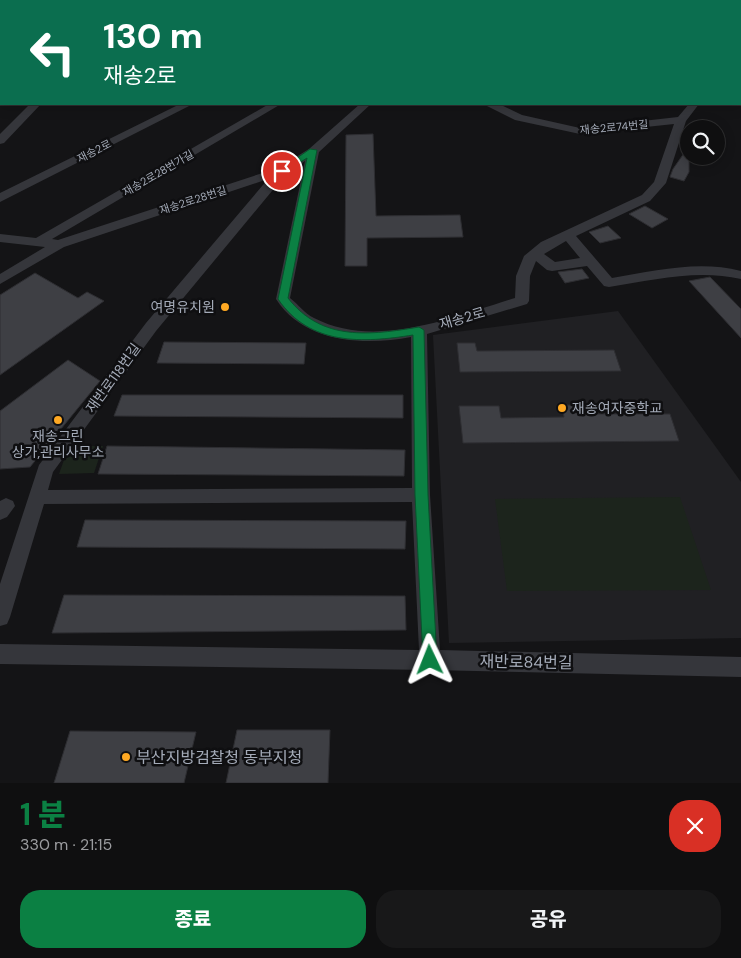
<!DOCTYPE html>
<html lang="ko">
<head>
<meta charset="utf-8">
<style>
	:root { --surface:#0f0f10; --page:#181819; --text:#f1f3f6; --muted:#9b9c9f; --line:#2f2f30; --accent:#0b8043 }
	body { margin:0; font-family:"DM Sans","Noto Sans KR",sans-serif; background:var(--page); color:var(--text); height:100vh; display:flex; flex-direction:column; font-size:19px; white-space:nowrap }
	* { box-sizing:border-box; margin:0 }
	p { font-size:16px; color:var(--muted) }
	.icon { flex:none; width:28px; height:28px; fill:none; stroke:currentColor; stroke-width:2; stroke-linecap:round; stroke-linejoin:round }
	.map { position:relative; height:783px; overflow:hidden }
	.details { display:flex; flex-direction:column; background:var(--surface); flex:1 }
	.details>* { flex:none }
	.top-card { position:absolute; left:0px; top:0px; width:741px; height:105px; box-shadow:0 2px 12px #0003,0 0 0 1px var(--line); background:#0b6e4f; color:#fff; overflow:hidden }
	.buttons { position:absolute; left:680px; top:120px; display:grid; gap:10px }
	.buttons a { display:grid; place-items:center; width:45px; height:45px; border-radius:50%; background:var(--surface); box-shadow:0 2px 12px #0003,0 0 0 1px var(--line); font-size:25px }
	.pin { position:absolute; display:grid; place-items:center; width:42px; height:42px; color:#fff; margin:-21px; border:2px solid #fff; border-radius:50%; box-shadow:0 1px 5px #0007 }
	.me { position:absolute; width:55px; margin:-28px; rotate:358deg; stroke-linejoin:round; filter:drop-shadow(0 0 4px #0008) }
	.turn { display:flex; align-items:center; gap:18px; height:105px; padding:0 20px; font-size:22px }
	.turn .icon { width:65px; height:65px; stroke-width:2.5 }
	.turn b { display:block; font-size:35px; line-height:42px }
	.round { display:grid; place-items:center; flex:none; width:52px; height:52px; border-radius:20px; background:var(--page) }
	.overview { display:flex; align-items:center; justify-content:space-between; height:85px; padding:0 20px }
	h1 { font-size:30px; font-weight:800; line-height:38px; color:var(--accent) }
	.primary-button { display:flex; gap:10px; margin-top:auto; padding:10px 20px }
	.primary-button a { flex:1; height:58px; border-radius:20px; background:var(--accent); color:#fff; font-size:20px; font-weight:800; line-height:58px; text-align:center }
	.primary-button a+a { background:var(--page); color:var(--text) }
	.map>svg:first-child { display:block }
	.built { fill:#202023 }
	.green { fill:#1c241c }
	.building { fill:#3e3f44; stroke:#2e2e32 }
	.lines { fill:none; stroke-linecap:round; stroke-linejoin:round }
	.minor { fill:#35363b; fill-rule:evenodd }
	.route { fill:#0b8043; stroke:#07532c }
	.poi-dot { fill:#ffa923; stroke:#0f0f11; stroke-width:2 }
	.labels { text-anchor:middle; dominant-baseline:central; stroke-width:5; stroke-linejoin:round; paint-order:stroke }
	.far-street-label { font-size:11px; fill:#a4abb8; stroke:#0f0f11 }
	.poi-label { font-size:14px; fill:#a4abb8; stroke:#0f0f11; text-anchor:end }
	.street-label { font-size:14px; fill:#a4abb8; stroke:#0f0f11 }
	.near-street-label { font-size:16px; fill:#a4abb8; stroke:#0f0f11 }
	.near-poi-label { font-size:16px; fill:#a4abb8; stroke:#0f0f11; text-anchor:start }
</style>
</head>
<body>
<div class="map">
<svg width="741" height="783" viewBox="0 0 741 783">
	<rect width="100%" height="100%" fill="#141416"/>
	<path class="built" d="M618 311 741 482V638L449 643 433 335Z"/>
	<path class="green" d="M69 446H103L94 473 59 474Z
		M680 497 711 590 507 591 495 499Z"/>
	<path class="building" d="M373 134 376 216 460 215 463 237 367 238V266H345L346 135Z
		M689 146V172L684 181 670 177 673 169Z
		M645 206 668 219 652 228 629 214Z
		M608 226 621 238 600 243 589 232Z
		M582 269 589 278 565 283 558 272Z
		M35 273 78 298 87 292 104 301 0 375V295Z
		M710 277 741 309V338L689 281Z
		M164 342 306 343 304 364 157 363Z
		M457 343H475L477 351 614 350 621 371 460 372Z
		M68 360 100 381 30 467 0 469V411Z
		M122 395H403V418L114 416Z
		M562 405H584V407H592L594 414H670L679 441 463 443 459 406H499L501 418 564 417Z
		M107 446 405 450 404 476 98 474Z
		M85 520 406 521 405 549 77 547Z
		M64 595 405 596 406 630 52 633Z
		M237 730H330L328 783H226Z
		M70 731 196 732 184 783H54Z"/>
	<g class="lines">
		<path class="minor" d="M40 0H50V1H40Z
			M166 0H192V1H166Z
			M321 0H333V1H321Z
			M552 0H564V1H552Z
			M0 22H1V28H0Z
			M0 63H1V69H0Z
			M30 104H41L4 143 0 144V134Z
			M180 104H193L0 202V193Z
			M269 104H281L52 239 58 240 278 168 309 149 360 104H371L319 152 290 298C298 304 305 314 314 318 376 350 453 317 515 298L516 276 524 256 541 242 642 195 654 182 674 124 580 134 515 120 487 106 486 104H499L522 115 580 128 678 117 689 104H699L686 121 666 183 650 201 576 236 612 278C655 271 698 260 741 271V279C697 269 653 280 609 287L604 286 587 266 552 271 547 270 536 261 530 276 529 301 527 304 427 334 430 495 440 650 741 657V677L430 670 0 664V644L419 650 412 502 44 504 10 617 7 624 0 626V584L39 465 146 323 268 179 64 247 0 284V274L45 247 0 242V234L36 238ZM305 161 276 299C304 343 365 346 411 337L412 488 48 490 53 472 156 331 286 174ZM566 241 580 258 555 262 544 254Z
			M6 498 13 501 15 506 7 517 0 520V501Z"/>
	</g>
	<path class="route" d="M310 149 317 150 288 298C322 342 371 335 419 327L424 330 428 495 437 660 435 665 430 667 425 665 423 660 415 495 413 335C363 343 310 346 278 299L307 158 285 172 278 171Z"/>
	<g class="poi-dot">
		<circle cx="225" cy="307" r="5"/>
		<circle cx="562" cy="408" r="5"/>
		<circle cx="58" cy="420" r="5"/>
		<circle cx="126" cy="757" r="5"/>
	</g>
	<g class="labels">
		<g class="far-street-label">
			<text transform="translate(614 127) rotate(-5)">재송2로74번길</text>
			<text transform="translate(94 151) rotate(-27)">재송2로</text>
			<text transform="translate(158 173) rotate(-30)">재송2로28번가길</text>
			<text transform="translate(193 200) rotate(-18)">재송2로28번길</text>
		</g>
		<g class="poi-label">
			<text x="215" y="307">여명유치원</text>
			<text x="572" y="408" text-anchor="start">재송여자중학교</text>
			<text x="58" y="436" text-anchor="middle">재송그린<tspan x="58" dy="16">상가,관리사무소</tspan></text>
		</g>
		<g class="street-label">
			<text transform="translate(462 318) rotate(-16)">재송2로</text>
			<text transform="translate(113 378) rotate(-54)">재반로118번길</text>
		</g>
		<g class="near-street-label">
			<text transform="translate(526 662) rotate(1)">재반로84번길</text>
		</g>
		<g class="near-poi-label">
			<text x="136" y="757">부산지방검찰청 동부지청</text>
		</g>
	</g>
</svg>
<div class="buttons">
<a><svg class="icon" aria-label="search" viewBox="0 0 24 24"><circle cx="10" cy="10" r="6"/><path d="M15 15l6 6"/></svg></a>
</div>
<div class="pin" style="left:282px;top:171px;background:#d93025"><svg class="icon" aria-label="arrive" viewBox="0 0 24 24"><path d="M6 21V4h12l-3 4 3 4H6"/></svg></div>
<svg class="me" style="left:430px;top:660px" viewBox="-20 -20 40 40"><path d="M0-17L14 15 0 8-14 15z" fill="#0b8043" stroke="#fff" stroke-width="4"/></svg>
<div class="top-card">
<div class="turn"><svg class="icon" aria-label="left" viewBox="0 0 24 24"><path d="M17 20v-9H6M10 6l-5 5 5 5"/></svg><div><b>130 m</b>재송2로</div></div>
</div>
</div>
<section class="details">
<div class="overview"><div><h1>1 분</h1><p>330 m · 21:15</p></div><a class="round" style="background:#d93025;color:#fff"><svg class="icon" aria-label="close" viewBox="0 0 24 24"><path d="M6 6l12 12M18 6L6 18"/></svg></a></div>
<div class="primary-button"><a>종료</a><a>공유</a></div>
</section>
</body>
</html>
